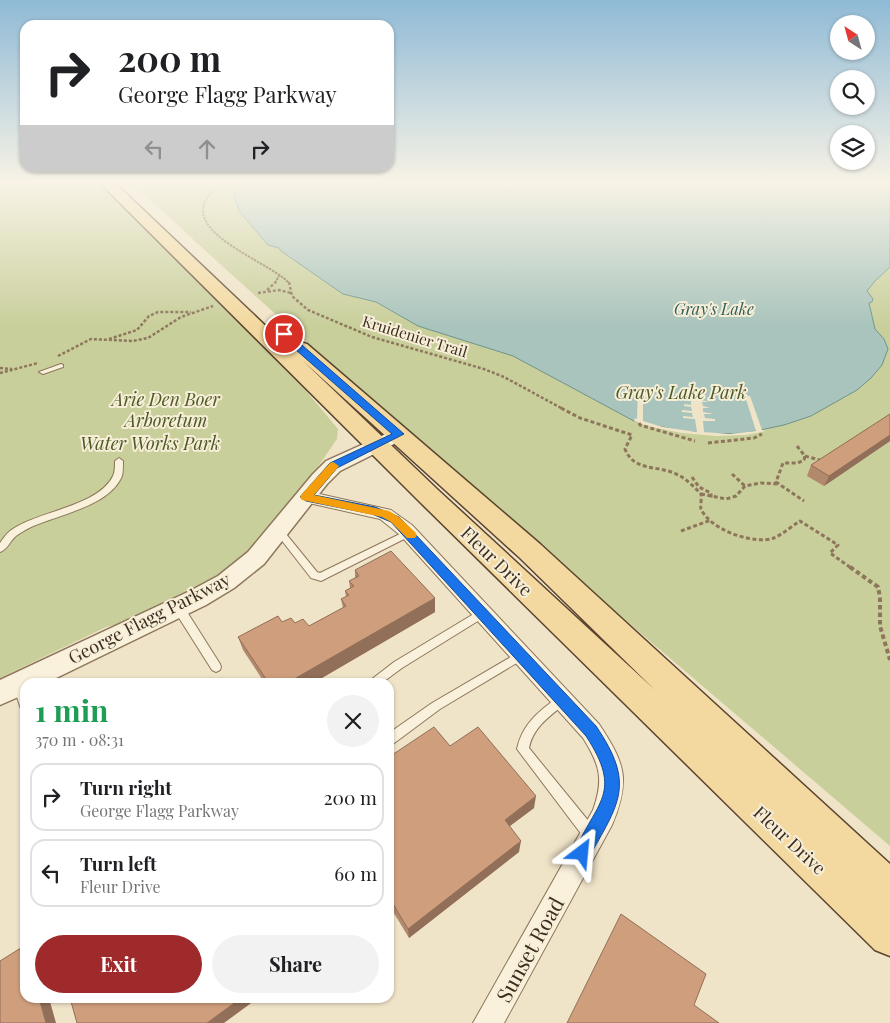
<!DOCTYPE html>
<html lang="en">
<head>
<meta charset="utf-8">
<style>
	:root { --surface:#fff; --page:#f2f2f2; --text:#202124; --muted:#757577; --line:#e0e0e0; --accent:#9e2a2b }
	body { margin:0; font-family:"Playfair Display",serif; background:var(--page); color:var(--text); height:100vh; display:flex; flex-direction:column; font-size:19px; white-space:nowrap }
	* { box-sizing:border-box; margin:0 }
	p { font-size:16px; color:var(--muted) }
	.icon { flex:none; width:28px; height:28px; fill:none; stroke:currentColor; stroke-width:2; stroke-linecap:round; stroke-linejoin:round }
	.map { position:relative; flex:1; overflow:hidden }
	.panel { position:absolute; left:20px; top:678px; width:374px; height:325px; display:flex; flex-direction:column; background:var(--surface); border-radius:15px; box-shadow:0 1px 4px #0004 }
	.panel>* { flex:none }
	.top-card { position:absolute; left:20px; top:20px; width:374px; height:152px; border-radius:15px; box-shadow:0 1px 4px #0004; background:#fff; color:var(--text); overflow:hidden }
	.needle { width:32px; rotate:324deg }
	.tools { position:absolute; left:830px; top:15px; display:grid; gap:10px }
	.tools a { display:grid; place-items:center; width:45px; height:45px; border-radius:50%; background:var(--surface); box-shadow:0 1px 4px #0004; font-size:25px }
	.pin { position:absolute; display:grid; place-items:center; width:42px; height:42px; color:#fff; margin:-21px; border:2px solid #fff; border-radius:50%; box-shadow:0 1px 5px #0007 }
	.me { position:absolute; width:55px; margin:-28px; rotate:29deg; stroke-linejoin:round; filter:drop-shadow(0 0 4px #0008) }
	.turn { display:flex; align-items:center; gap:18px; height:105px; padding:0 15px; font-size:22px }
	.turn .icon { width:65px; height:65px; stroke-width:2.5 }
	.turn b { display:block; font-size:35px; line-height:42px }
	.lanes { display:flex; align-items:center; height:48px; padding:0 15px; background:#0003; justify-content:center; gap:25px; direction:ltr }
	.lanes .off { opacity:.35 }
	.round { display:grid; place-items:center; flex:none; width:52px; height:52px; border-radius:26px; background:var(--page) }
	.head { display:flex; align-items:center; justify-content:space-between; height:85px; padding:0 15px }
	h1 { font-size:30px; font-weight:700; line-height:38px; color:#1e9e55 }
	.action { display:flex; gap:10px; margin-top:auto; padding:10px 15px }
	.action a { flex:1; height:58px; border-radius:30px; background:var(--accent); color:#fff; font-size:20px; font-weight:700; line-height:58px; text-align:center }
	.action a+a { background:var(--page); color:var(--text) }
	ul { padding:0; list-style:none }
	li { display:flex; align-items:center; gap:15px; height:68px; margin:0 10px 8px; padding:0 5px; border:2px solid var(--line); border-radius:15px }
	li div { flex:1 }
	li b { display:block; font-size:19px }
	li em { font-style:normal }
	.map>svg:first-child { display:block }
	.green { fill:#c9cf9b }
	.water { fill:#a9c4bc; stroke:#6f938a }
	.pier { fill:#f0e4c8 }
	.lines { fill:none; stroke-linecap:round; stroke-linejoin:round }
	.service-casing { stroke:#8d765c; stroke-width:2 }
	.minor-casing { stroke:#8d765c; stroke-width:2 }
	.tertiary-casing { stroke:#8d765c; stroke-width:3 }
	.primary-casing { stroke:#5b4430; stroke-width:3 }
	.path-far3 { stroke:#8d765c; stroke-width:2; stroke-dasharray:2.5 1; stroke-linecap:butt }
	.path-far2 { stroke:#8d765c; stroke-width:2.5; stroke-dasharray:3 2; stroke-linecap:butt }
	.path-far1 { stroke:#8d765c; stroke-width:3; stroke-dasharray:4 2.5; stroke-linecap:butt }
	.path { stroke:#8d765c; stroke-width:4; stroke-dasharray:4.5 3; stroke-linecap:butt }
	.service { fill:#faf1dc; fill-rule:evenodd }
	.minor { fill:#faf1dc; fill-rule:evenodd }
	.tertiary { fill:#faf1dc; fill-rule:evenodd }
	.primary { fill:#f3d9a0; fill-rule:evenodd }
	.wall { fill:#b2896c }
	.shaded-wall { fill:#916f58 }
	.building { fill:#cf9f7d; stroke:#916f58 }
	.route { fill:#1a73e8; stroke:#114b97 }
	.slow { fill:#f59e0b }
	.labels { text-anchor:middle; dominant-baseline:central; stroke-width:4; stroke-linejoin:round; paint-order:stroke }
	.far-street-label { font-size:15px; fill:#3d2e20; stroke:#f7eed8 }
	.far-water-label { font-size:16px; font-style:italic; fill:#2f5d5a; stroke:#f7eed8 }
	.park-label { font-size:18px; font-style:italic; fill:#4d5a26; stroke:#f7eed8 }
	.street-label { font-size:18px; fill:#3d2e20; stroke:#f7eed8 }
	.near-street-label { font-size:21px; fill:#3d2e20; stroke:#f7eed8 }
</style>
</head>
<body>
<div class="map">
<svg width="890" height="1023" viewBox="0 0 890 1023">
	<rect width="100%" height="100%" fill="#f0e4c8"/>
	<path class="green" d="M0 183H100L282 362 338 429 337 439 276 528 212 583 128 622 106 627 0 678Z
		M132 183H890V846C635 628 378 412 132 183Z"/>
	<path class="water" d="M243 183H890V267L875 281 867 291 873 299 872 302 869 303 875 329 884 339 888 349 882 365 871 378 857 390 811 416 784 425 746 433 717 434 682 431 634 421 513 356 418 326 376 302 343 294 281 251 279 248 268 245 239 211 234 196 236 188Z"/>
	<path class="pier" d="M638 387 643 388V421L663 427 697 432 695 419 683 418V416L693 417 692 413 682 412V410L692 411 691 407 684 406V404L691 405V401L683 400V399L701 398V400L709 402H702L703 406 710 408H703V412L714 414H704L705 418 715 419V421H703L704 432 729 434 756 431 745 396H750L762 430 766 431 746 435 716 436 682 433 651 427 634 421 635 418 637 419Z"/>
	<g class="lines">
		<defs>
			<path id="service" d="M61 364 63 365V367L43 374 39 372Z
				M119 458 123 461C123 466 123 472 122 476 109 507 56 515 29 528 25 530 20 533 16 536 10 541 7 550 0 552V543C3 539 6 534 10 531 36 511 98 507 113 476 115 472 115 466 115 461Z
				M279 528 282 529 317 572 320 573 406 531 409 530 414 533 412 535 321 581 311 578 276 533 275 531Z
				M178 603 182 604 220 664 221 667 220 670 216 672 212 670 174 610 173 607 174 604Z
				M482 609 486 610 487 613 486 616 402 668 383 682H371L372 679 394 662Z
				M521 651 525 652 526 655 525 658 440 709 393 744 389 745V733L432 703Z
				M18 680 22 682 25 690V711L21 709 13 685 14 682Z
				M562 695 566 697 568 700 566 703C550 716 533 727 529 748L595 829 596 834 595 839 590 840 585 839 517 749C521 729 533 716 549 704 553 701 557 697 562 695Z"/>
			<path id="minor" d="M306 491 391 510 412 525 599 724C625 763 631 780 612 825L504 1023H473L593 810C604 779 600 765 583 738L400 535 380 519 300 501 297 497 300 493Z"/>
			<path id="tertiary" d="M399 428 406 430 408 434 406 438 340 471 327 484 264 564 234 588 206 605 48 682H25V694L0 705V680L190 591 218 576 248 552 313 474 326 461Z"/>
			<path id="primary" d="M100 183H115L292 351 290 348 293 344 300 342 307 344 540 544 890 864V956L875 950 420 502ZM302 360 520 558 655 690 438 490Z"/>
		</defs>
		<use href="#service" class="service-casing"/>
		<use href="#minor" class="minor-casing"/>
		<use href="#tertiary" class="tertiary-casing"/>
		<use href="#primary" class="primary-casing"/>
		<path class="path-far3" d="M223 183C159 226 267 259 289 283
			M275 283 279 276"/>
		<path class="path-far2" d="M289 282 292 296 308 310 372 337 484 369 504 377 563 409
			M267 290 276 282
			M258 293 279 290 291 293
			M109 339 137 330 149 316 158 312H191
			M58 356 91 339 132 341 148 338 181 317 213 306
			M0 368 12 369
			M0 373 38 363"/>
		<path class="path-far1" d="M561 408 580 418 632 435 625 449C634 472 658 465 676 474 686 478 694 487 701 494 702 499 700 505 701 509 710 530 754 545 774 538 783 534 792 526 800 521L838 545 830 553 851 568
			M639 423 640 425 695 441
			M708 443 754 438 762 434
			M797 446 805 456 804 460 798 463H783L776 482 804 501
			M805 456 823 461
			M732 474 745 486
			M692 477 699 487 711 493V498
			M701 494 726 499 736 496 745 486 761 483 777 484
			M681 531 711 520"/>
		<path class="path" d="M850 567 878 587 880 597V626L890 660"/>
		<use href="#service" class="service"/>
		<use href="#minor" class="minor"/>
		<use href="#tertiary" class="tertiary"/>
		<use href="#primary" class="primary"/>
	</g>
	<path class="wall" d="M890 414V441L824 486 807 476 811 465Z
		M355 570 435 612 315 682H264L243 650 238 637 282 622 309 626 343 608 341 599 346 597 345 591 350 588 349 581 355 578Z
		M450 746 534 808 510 826 519 852 409 938 389 905V757Z"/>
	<path class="shaded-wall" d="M890 435V441L824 486 829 476Z
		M435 598V612L315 682H289Z
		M536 796 534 808 503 831 505 820Z
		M521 841 519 852 409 938 408 929Z
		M39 998H49L56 1023H46Z
		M241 998H258L224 1023H207Z"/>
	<path class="building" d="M890 414V435L829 476 811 465Z
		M391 551 435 598 289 682H268L238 637 278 616 282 622 291 618 295 623 303 619 309 626 346 606 341 599 349 595 345 591 354 586 349 581 359 576 355 570Z
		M434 727 450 746 478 727 536 796 505 820 521 841 408 929 389 897V757Z
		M621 914 706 974 694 1005 719 1023H567Z
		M24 946 25 948V998H39L46 1023H0V961Z
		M70 998H241L207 1023H77Z"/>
	<linearGradient id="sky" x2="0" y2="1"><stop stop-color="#8fbad6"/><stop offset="0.56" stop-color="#f8f3e6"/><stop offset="1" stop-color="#f8f3e6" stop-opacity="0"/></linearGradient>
	<rect width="890" height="326" fill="url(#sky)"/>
	<path class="route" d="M280 332H287L404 434 337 468 314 495 375 507 399 517 596 726C636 785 619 803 588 859L582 862 576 859 574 853C596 801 624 794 586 736L391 522 372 514 306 501 300 497 330 463 392 434 280 336Z"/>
	<path class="slow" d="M333 462 339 466 314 495 389 511 399 517 415 532 417 535 415 538H407L391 522 382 517 302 500 300 497 302 494 330 463Z"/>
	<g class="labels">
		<g class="far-street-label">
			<text transform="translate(415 336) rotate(17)">Kruidenier Trail</text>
		</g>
		<g class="far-water-label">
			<text x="714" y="308">Gray's Lake</text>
		</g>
		<g class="park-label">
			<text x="681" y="392">Gray's Lake Park</text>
			<text x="166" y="399">Arie Den Boer<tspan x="166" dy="21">Arboretum</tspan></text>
			<text x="150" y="443">Water Works Park</text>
		</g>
		<g class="street-label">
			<text transform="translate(497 561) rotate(44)">Fleur Drive</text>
			<text transform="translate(149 618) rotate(-27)">George Flagg Parkway</text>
			<text transform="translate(790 840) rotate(43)">Fleur Drive</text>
		</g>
		<g class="near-street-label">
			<text transform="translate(529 949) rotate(-61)">Sunset Road</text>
		</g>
	</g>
</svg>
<div class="tools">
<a><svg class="needle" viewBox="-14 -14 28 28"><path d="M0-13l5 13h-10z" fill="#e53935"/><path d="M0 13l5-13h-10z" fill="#757577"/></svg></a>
<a><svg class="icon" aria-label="search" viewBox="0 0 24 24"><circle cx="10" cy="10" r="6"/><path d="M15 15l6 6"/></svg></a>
<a><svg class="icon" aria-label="layers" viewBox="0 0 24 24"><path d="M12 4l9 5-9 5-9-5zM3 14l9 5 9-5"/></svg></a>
</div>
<div class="pin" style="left:284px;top:334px;background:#d93025"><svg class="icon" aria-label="arrive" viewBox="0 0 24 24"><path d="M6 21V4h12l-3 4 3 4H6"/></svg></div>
<svg class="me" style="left:582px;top:853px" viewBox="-20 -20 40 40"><path d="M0-17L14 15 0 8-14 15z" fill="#1a73e8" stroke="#fff" stroke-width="4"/></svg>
<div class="top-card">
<div class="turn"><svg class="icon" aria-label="right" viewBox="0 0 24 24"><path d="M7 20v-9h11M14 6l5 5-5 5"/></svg><div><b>200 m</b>George Flagg Parkway</div></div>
<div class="lanes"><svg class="icon off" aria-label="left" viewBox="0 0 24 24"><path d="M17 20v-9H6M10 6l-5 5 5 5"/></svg><svg class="icon off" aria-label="ahead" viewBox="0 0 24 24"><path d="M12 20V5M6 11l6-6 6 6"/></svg><svg class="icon" aria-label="right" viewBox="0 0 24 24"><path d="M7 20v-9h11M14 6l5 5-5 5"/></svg></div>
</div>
<section class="panel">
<div class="head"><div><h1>1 min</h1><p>370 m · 08:31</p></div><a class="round"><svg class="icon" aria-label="close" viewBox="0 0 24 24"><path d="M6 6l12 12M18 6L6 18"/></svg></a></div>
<ul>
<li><svg class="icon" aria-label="right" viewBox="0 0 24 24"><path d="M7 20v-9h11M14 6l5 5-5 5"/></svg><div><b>Turn right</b><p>George Flagg Parkway</p></div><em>200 m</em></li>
<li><svg class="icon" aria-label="left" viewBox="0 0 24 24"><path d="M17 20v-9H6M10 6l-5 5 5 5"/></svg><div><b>Turn left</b><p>Fleur Drive</p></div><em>60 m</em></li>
</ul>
<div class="action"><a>Exit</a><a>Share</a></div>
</section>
</div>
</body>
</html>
